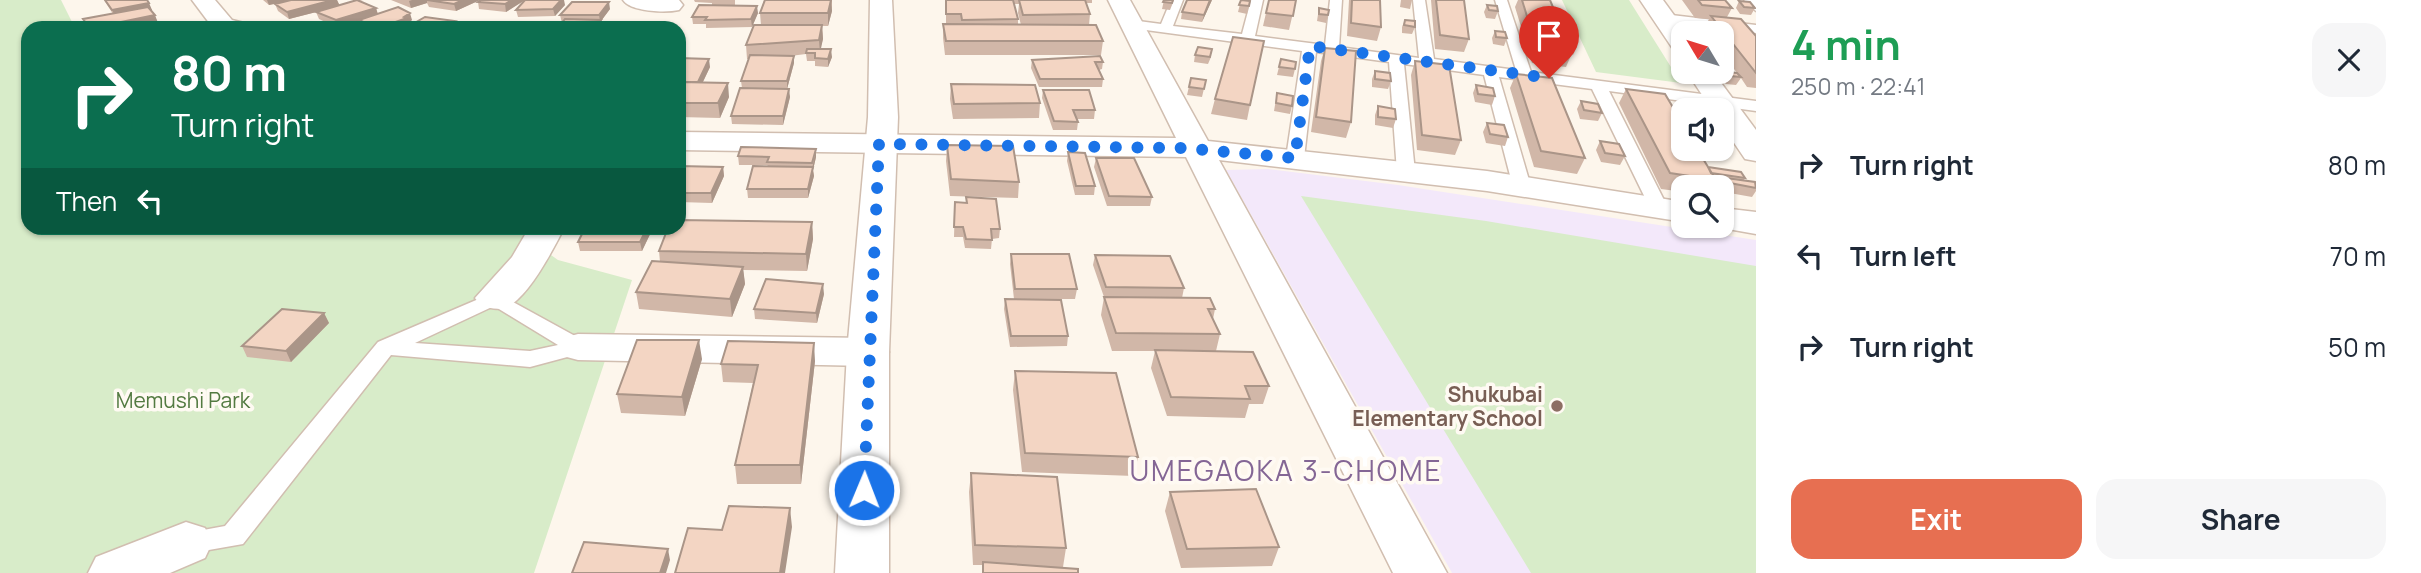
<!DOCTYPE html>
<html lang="en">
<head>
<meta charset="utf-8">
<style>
	:root { --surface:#fff; --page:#f6f6f7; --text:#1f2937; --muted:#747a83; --accent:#e76f51 }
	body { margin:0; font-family:Manrope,sans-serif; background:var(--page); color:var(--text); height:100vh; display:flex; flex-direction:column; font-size:26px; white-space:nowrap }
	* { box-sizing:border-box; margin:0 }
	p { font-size:23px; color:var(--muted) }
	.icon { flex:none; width:38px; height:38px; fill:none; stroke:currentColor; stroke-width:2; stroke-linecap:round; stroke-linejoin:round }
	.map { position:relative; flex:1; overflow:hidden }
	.drawer { display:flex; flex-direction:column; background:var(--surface); width:665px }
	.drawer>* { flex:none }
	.hud { position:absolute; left:21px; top:21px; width:665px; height:214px; border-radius:21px; box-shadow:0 2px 5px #0004; background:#0b6e4f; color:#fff; overflow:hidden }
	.needle { width:46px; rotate:308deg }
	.tools { position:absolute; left:1671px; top:21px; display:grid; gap:14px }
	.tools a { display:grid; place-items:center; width:63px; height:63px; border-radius:14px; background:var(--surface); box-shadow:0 2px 5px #0004; font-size:35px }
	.pin { position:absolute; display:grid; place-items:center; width:60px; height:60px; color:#fff; margin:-72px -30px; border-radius:50% 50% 50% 0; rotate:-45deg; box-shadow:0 0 7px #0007 }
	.pin .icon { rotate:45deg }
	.me { position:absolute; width:77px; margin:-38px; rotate:1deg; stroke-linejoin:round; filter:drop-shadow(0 0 5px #0008) }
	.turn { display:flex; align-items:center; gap:24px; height:147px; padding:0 35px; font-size:32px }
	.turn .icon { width:91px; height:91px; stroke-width:2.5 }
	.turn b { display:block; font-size:49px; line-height:60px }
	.then { display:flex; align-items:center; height:66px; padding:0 35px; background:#0003; gap:14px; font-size:26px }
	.round { display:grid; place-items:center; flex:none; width:74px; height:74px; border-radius:21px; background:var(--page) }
	.summary { display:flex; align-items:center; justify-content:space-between; height:119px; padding:0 35px }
	h1 { font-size:42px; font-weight:700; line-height:52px; color:#1e9e55 }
	.primary-button { display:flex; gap:14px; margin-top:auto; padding:14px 35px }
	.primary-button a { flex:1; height:80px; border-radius:21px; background:var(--accent); color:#fff; font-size:28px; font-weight:700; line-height:80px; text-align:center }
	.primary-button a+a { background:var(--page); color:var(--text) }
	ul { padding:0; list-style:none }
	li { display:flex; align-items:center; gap:21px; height:91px; padding:0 35px }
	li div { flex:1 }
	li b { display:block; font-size:26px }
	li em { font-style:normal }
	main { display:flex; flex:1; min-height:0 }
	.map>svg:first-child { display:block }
	.education { fill:#f3e8fa }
	.green { fill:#d8ecc9 }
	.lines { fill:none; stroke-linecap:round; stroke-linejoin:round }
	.service-casing { stroke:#d1beb0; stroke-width:3 }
	.minor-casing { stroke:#d1beb0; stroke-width:3 }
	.tertiary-casing { stroke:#d1beb0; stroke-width:3 }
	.service { fill:#fff; fill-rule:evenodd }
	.minor { fill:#fff; fill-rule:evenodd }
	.tertiary { fill:#fff; fill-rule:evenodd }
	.wall { fill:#d1b7a8; fill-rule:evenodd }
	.shaded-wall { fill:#aa9588 }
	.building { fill:#f3d5c3; stroke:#aa9588; stroke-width:2 }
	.route { stroke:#1a73e8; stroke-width:12; stroke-dasharray:0 21.6 }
	.education-dot { fill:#8d6e63; stroke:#fffaf3; stroke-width:2.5 }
	.labels { text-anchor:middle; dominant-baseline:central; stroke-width:7; stroke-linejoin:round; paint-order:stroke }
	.education-label { font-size:21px; font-weight:bold; fill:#785e54; stroke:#fffaf3; text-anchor:end }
	.park-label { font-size:21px; fill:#537a41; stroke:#fffaf3 }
	.near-neighbourhood-label { font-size:28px; letter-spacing:2px; fill:#846695; stroke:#fffaf3 }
</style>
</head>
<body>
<main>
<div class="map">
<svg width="1756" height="573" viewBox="0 0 1756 573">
	<rect width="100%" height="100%" fill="#fdf6ec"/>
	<path class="education" d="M1268 169 1398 185 1756 240V573H1452L1226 170Z"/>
	<path class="green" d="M0 0H61L75 28H28V228H513L558 260 632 280 534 573H0Z
		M1562 0H1629L1681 83 1596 72Z
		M1301 196 1486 221 1756 266V573H1531Z"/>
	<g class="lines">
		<defs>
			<path id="service" d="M1171 0H1183L1173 26 1242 34 1251 0H1263L1255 36 1325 45 1330 0H1342L1339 47 1419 58 1413 0H1425L1434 59 1516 70 1495 0H1507L1531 72 1756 101V111L1609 91 1668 208 1659 214 1650 208 1592 89 1499 77 1531 187 1522 192 1513 187 1484 75 1404 64 1415 172 1406 177 1397 172 1389 62 1316 52 1304 158 1295 163 1286 158 1302 51 1131 28 1124 24 1131 20 1161 24Z
				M1744 0H1756V11Z
				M1663 14 1756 25V33L1658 21 1657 18Z
				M495 292 586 342 589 347 586 352 530 367 391 355 243 544 186 554 176 551 172 543 176 535 225 526 378 342ZM494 306 558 345 530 351 415 343Z"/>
			<path id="minor" d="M192 0H215L232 20 244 23 247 28H213Z
				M623 0H679L683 5 679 10C666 13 631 12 623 0Z
				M1108 0H1130L1208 141 1487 171 1684 202V222L1487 191 1219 160 1447 573H1393L1186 157 679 150V132L1176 138Z
				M1640 0H1663L1687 33H1684V54L1675 52Z
				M1687 72H1713L1756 130V161L1745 159 1722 125V110H1712Z
				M1722 208 1756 212V234L1711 226H1722Z
				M529 228H564C553 250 530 294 509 306 500 311 490 308 481 306L475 298 512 257Z
				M578 334 868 338 883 342 889 352 883 362 868 366 578 360 563 356 557 347 563 338Z
				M186 522 205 528 212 543 205 558 170 573H88L96 557Z"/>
			<path id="tertiary" d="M870 0H892L898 117 889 352V573H835L847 352 868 117Z"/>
		</defs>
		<use href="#service" class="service-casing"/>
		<use href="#minor" class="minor-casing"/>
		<use href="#tertiary" class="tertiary-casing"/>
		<use href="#service" class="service"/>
		<use href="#minor" class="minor"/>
		<use href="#tertiary" class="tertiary"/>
	</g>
	<path class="wall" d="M104 0H147L158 23 131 28H88L83 19 113 14Z
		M263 0H337L339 5 355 1 354 0H363L359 1 376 8 378 14 412 20 408 23 409 25 402 28H350L360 25 359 21 338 28 319 19 316 12 289 19 278 11 275 4 284 2 269 5Z
		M391 0H480L456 11 429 7 427 3 411 8Z
		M525 0 506 12 479 9 478 2Z
		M694 0H735V5L758 13 752 27 706 28V24H693L692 17 712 5V3L695 2Z
		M764 0H832V11L828 26H822L823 39 820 49 832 57 828 67 815 66V61H807L806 54 790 56 794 63 787 89 790 97 783 125 732 124 731 116 742 88 741 81 749 59H747L746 45 761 25 760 13Z
		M946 0H1092V3H1086L1090 14 1089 25 1103 41 1101 55H945L943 38V24H946ZM1014 4H1019L1018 13 1021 25H1018V19Z
		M1164 0H1174L1170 10 1162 9Z
		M1212 0 1202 22 1181 19 1182 12Z
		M1241 0 1250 1 1247 14 1238 12Z
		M1269 0H1296L1289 30 1263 26Z
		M1349 0H1380L1381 27 1377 41 1347 36Z
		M1401 0H1412L1410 9 1400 7Z
		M1431 0H1464L1469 39 1464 52 1435 49Z
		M1518 0H1550L1572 53 1566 67 1532 63 1515 7Z
		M1682 0H1725L1732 8 1727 17 1756 36V88L1747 87 1741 78 1736 85 1726 84 1722 80 1727 72 1737 73 1722 53V33H1707L1704 29 1709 19 1695 18Z
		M1739 1 1755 8 1751 15 1740 14 1736 8Z
		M565 5 555 16 518 17 516 10Z
		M1487 5 1498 11 1495 19 1486 18 1484 12Z
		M1319 8 1328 15 1326 23 1317 21Z
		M610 9 601 21 602 28H558L562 23 560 15Z
		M1405 20 1415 27 1412 34 1402 33V27Z
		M1495 31 1507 38 1504 46 1493 44 1492 38Z
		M1325 48 1351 122 1346 138 1311 132 1321 61Z
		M1195 55 1211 57 1208 64 1194 62Z
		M679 58 710 67 703 82 729 97 720 118 679 117Z
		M1281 59 1295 69 1293 77 1277 75Z
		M1032 60 1103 62 1102 69 1099 70 1103 79 1102 87H1039L1031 68Z
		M1415 61 1461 140 1455 155 1417 150 1411 75Z
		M1375 71 1391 81 1388 89 1372 87V79Z
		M1516 74 1585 158 1577 174 1534 167 1510 88Z
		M1191 78 1206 80 1202 97 1187 95Z
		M951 84 1040 103 1039 118 953 119 950 99Z
		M1476 85 1495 96 1492 105 1475 102 1473 93Z
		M1626 89 1708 167 1745 178 1744 180 1756 184V191L1752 197 1724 192 1721 187 1722 184 1714 183 1711 187H1684V192L1661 189 1619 103Z
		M1043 90 1095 110 1094 119H1077L1078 122 1077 130H1053L1042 98Z
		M1277 93 1292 106 1290 114 1274 111Z
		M1215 99 1250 105 1247 120 1211 114Z
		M1581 101 1602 113 1598 121 1580 119 1577 109Z
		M1378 106 1396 119 1393 128 1375 125V115Z
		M1487 123 1508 137 1505 146 1486 143 1483 132Z
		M1600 141 1625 156 1620 165 1601 162 1596 150Z
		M947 145 1019 182 1018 198 950 196 946 161Z
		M1068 152 1095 186 1094 195H1075L1067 161Z
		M738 156 816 157 813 170 814 176 808 198H748L747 189 768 165H739Z
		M1096 158 1152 197 1150 206H1107L1094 167Z
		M679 166 723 167 724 176 712 203 679 202Z
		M966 197 1000 229 999 238 992 239 991 249 965 248 963 237H954L955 202 966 203Z
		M812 222 813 239 807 271 743 270 745 284 732 317 639 309 636 292 660 262 659 251Z
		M653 228 642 251H580L578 242Z
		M1011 254 1077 289 1075 299H1014L1010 264Z
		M1095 255 1184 288 1182 298 1215 309 1213 319 1220 334 1216 351 1269 386 1263 404H1249L1245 418 1167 416 1151 368 1155 351H1112L1101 315 1104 297 1093 265Z
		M824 294 817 323 755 319 754 309Z
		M1005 299 1068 336 1067 346 1010 347 1004 309Z
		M324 313 329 323 291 362 247 357 242 346Z
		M702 359 685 416 621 413 617 394Z
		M815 361 801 484H737L735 465 753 383 723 382 721 364Z
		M1015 371 1138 457 1134 476 1022 472 1013 390Z
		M971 473 1066 548 1063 567H1046L982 573 983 565H973L969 492Z
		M1170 492 1279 547 1272 566 1181 568 1165 511Z"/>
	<path class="shaded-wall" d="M267 0H292L269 5Z
		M333 0H337L340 6 289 19 287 12Z
		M412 0H436H427V3L411 8 409 1Z
		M463 0H480L456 11 454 4Z
		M512 0H525L506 12 505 4Z
		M561 0H564L565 5 555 16 553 9Z
		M831 0 832 11 828 26V13Z
		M1210 0H1212L1202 22 1204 15Z
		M609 2 610 9 601 21 602 27 595 28 600 21 599 15Z
		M149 3 152 10 116 17 112 10Z
		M757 6 758 13 752 27 751 19Z
		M376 8 378 15 338 28 336 20Z
		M410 13 412 20 408 23 409 25 402 28H385L384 26Z
		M155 15 158 23 131 28H92Z
		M455 21 457 28H443Z
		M822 25 823 39 820 53 819 40Z
		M831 49 832 57 828 67V59Z
		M794 56V63L787 89V81Z
		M709 59 710 67 698 92 697 84Z
		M728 83 729 97 720 118 718 103Z
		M789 89 790 97 783 125V116Z
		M816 149V157L813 170 814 176 808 198V189Z
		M723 167 724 176 712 203 711 193Z
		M812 222 813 239 807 271 806 254Z
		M647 228H653L642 251 640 242Z
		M743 267 745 284 732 317 730 299Z
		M823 284 824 294 817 323 816 313Z
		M324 313 329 323 291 362 286 351Z
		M699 340 702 359 685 416 682 397Z
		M814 343 815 361 801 484 800 465Z
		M790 508 792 527 785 573H780Z
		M668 549 670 560 666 573H660Z"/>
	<path class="building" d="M105 0H147L149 3 112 10Z
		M291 0H333L287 12 275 4Z
		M357 0 376 8 336 20 316 12Z
		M427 0H463L454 4Z
		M481 0H512L505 4 478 2Z
		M525 0H561L553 9 516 10Z
		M765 0H831L828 13H760Z
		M946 0H1013L1018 19 962 20 961 14H946Z
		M1019 0H1085L1090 14 1023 15Z
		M1164 0H1173L1172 3 1163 2Z
		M1187 0H1210L1204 15 1182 12Z
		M1241 0 1250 1 1249 6 1239 5Z
		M1269 0H1296L1293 16 1266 13Z
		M1352 0H1380L1381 27 1351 23Z
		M1436 0H1464L1469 39 1440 35Z
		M1522 0H1550L1572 53 1537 49Z
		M1698 0H1725L1732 8 1702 5Z
		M1739 1 1750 2 1755 8 1744 7Z
		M572 2H609L599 15H560Z
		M699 5 757 6 751 19 705 20 707 17H692Z
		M1487 5 1497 6 1498 11 1489 10Z
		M148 7 155 15 92 28H90L83 19Z
		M398 7 410 13 404 17 407 18 384 26 390 28H350L366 23 359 20Z
		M1319 8 1329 10 1328 15 1319 14Z
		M1711 16 1741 19 1756 36V73Z
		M425 17 455 21 443 28H406Z
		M565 19 601 20 595 28H558Z
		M1405 20 1415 21V27L1404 25Z
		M485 22 522 23 516 28H479Z
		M943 24 1096 25 1103 41H946Z
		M754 25H822L819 40 746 45Z
		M1495 31 1505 32 1507 38 1496 37Z
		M1233 37 1264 41 1250 105 1215 99Z
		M1198 47 1212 49 1210 57 1195 55Z
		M1325 48 1356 51 1351 122 1316 117Z
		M807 49H831L828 59 815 58V53H806Z
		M750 55 794 56 787 81H741Z
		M1100 56 1103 62H1095L1103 79H1040L1032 60Z
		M679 58 709 59 698 82H679Z
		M1281 59 1296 62 1295 69 1279 67Z
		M1415 61 1449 65 1461 140 1422 135Z
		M1375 71 1390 73 1391 81 1375 79Z
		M1727 72 1737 73 1741 77 1730 76Z
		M1516 74 1552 78 1585 158 1541 151Z
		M1191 78 1206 80 1204 89 1189 87Z
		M679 82 728 83 718 103H679Z
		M951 84 1035 85 1040 103 954 104Z
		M1476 85 1493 88 1495 96 1478 94Z
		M740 88 789 89 783 116H731Z
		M1626 89 1665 94 1684 126V149H1697L1716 180 1670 173Z
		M1043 90H1089L1095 110H1073L1078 122 1054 121Z
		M1277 93 1293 96 1292 106 1276 103Z
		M1581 101 1598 104 1602 113 1584 110Z
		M1378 106 1395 109 1396 119 1378 117Z
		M1487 123 1504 125 1508 137 1490 134Z
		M1600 141 1619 144 1625 156 1605 153Z
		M947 145 1013 146 1019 182 951 179Z
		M741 147 816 149 812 163 767 162 769 157 738 156Z
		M1068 152 1085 153 1095 186H1076Z
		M1096 158H1134L1152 197 1109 196Z
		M679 166 723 167 711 193H679Z
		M753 166 813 167 808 189H747Z
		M1708 167 1741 172 1745 178 1711 173Z
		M1726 178 1755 182 1756 188 1730 183Z
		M966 197 996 199 1000 229H991L992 240 966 239 963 227H954L955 202 967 203Z
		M679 220 812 222 806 254 659 251 668 228H679Z
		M585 228H647L640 242H578Z
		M1011 254H1069L1077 289H1015Z
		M1095 255 1170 256 1184 288 1106 287Z
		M652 261 743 267 730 299 636 292Z
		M766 279 823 284 816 313 754 309Z
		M1104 297 1210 298 1215 309H1208L1220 334 1116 333Z
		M1005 299 1061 300 1068 336H1011Z
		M282 309 324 313 286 351 242 346Z
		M637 340H699L682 397 617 394Z
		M728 341 814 343 800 465H735L758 365 721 364Z
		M1155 350 1253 352 1269 386H1245L1250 399 1171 397Z
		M1015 371 1116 373 1138 457 1025 453Z
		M971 473 1057 477 1066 548 975 545Z
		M1256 489 1279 547 1187 549 1170 492Z
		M729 506 790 508 780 573H675L688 528 722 530Z
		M584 542 668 549 660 573H572Z
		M983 562 1078 569V573H983Z"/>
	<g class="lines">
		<path class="route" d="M864 490 879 144 1182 148 1295 158 1310 46 1549 78"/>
	</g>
	<circle class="education-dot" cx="1557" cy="406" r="7"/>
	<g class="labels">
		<g class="education-label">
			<text x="1543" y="394">Shukubai<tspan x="1543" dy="24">Elementary School</tspan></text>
		</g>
		<g class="park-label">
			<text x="183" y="400">Memushi Park</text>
		</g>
		<g class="near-neighbourhood-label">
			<text x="1286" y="470">UMEGAOKA 3-CHOME</text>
		</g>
	</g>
</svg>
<div class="tools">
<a><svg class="needle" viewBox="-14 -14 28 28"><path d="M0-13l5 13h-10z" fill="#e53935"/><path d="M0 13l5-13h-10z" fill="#747a83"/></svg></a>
<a><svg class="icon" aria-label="sound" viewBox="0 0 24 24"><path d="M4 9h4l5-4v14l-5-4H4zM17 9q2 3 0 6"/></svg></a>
<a><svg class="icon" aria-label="search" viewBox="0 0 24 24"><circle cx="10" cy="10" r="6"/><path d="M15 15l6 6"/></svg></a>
</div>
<div class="pin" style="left:1549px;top:78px;background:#d93025"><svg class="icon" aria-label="arrive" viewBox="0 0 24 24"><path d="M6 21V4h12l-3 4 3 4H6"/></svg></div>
<svg class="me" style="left:864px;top:490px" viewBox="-20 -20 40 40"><circle r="17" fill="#1a73e8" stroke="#fff" stroke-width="3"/><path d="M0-11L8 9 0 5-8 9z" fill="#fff"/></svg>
<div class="hud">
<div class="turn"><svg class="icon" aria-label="right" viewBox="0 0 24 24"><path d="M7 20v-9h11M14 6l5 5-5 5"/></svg><div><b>80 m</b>Turn right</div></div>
<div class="then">Then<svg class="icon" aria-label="left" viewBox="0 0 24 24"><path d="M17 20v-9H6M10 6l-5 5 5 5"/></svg></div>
</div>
</div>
<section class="drawer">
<div class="summary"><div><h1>4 min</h1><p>250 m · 22:41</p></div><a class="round"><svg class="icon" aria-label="close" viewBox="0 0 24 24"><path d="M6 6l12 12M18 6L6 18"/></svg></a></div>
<ul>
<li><svg class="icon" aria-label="right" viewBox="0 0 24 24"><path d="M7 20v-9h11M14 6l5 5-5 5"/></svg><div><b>Turn right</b></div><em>80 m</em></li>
<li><svg class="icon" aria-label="left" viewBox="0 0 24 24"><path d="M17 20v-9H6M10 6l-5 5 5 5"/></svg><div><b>Turn left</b></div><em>70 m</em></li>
<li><svg class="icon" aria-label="right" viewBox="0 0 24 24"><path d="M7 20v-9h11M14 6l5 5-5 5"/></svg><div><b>Turn right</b></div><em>50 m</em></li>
</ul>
<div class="primary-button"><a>Exit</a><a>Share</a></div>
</section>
</main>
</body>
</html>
